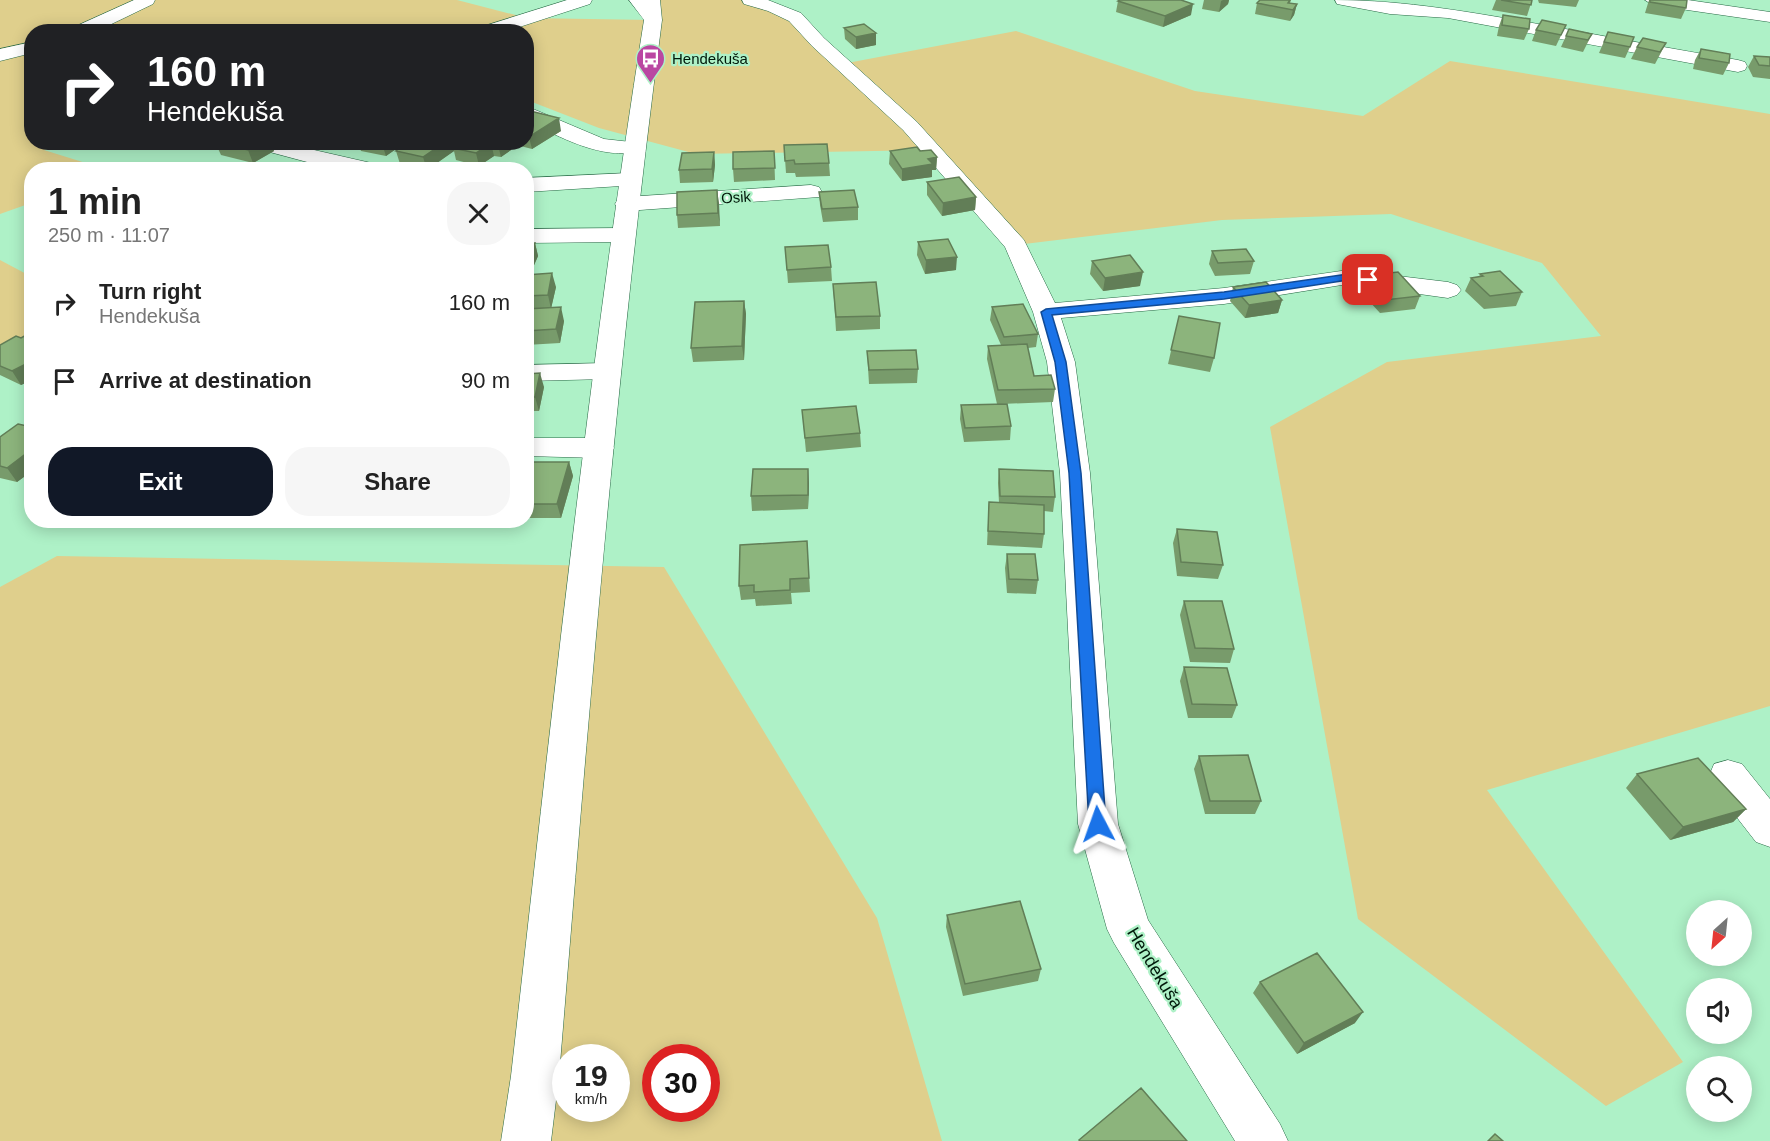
<!DOCTYPE html>
<html lang="en">
<head>
<meta charset="utf-8">
<style>
	:root { --surface:#fff; --page:#f6f6f6; --text:#222; --muted:#767676; --accent:#111827 }
	body { margin:0; font-family:Helvetica,sans-serif; background:var(--page); color:var(--text); height:100vh; display:flex; flex-direction:column; font-size:22px; white-space:nowrap }
	* { box-sizing:border-box; margin:0 }
	p { font-size:20px; color:var(--muted) }
	.icon { flex:none; width:33px; height:33px; fill:none; stroke:currentColor; stroke-width:2; stroke-linecap:round; stroke-linejoin:round }
	.map { position:relative; flex:1; overflow:hidden }
	.sheet { position:absolute; left:24px; top:162px; width:510px; height:366px; display:flex; flex-direction:column; background:var(--surface); border-radius:24px; box-shadow:0 3px 15px #0003 }
	.sheet>* { flex:none }
	.banner { position:absolute; left:24px; top:24px; width:510px; height:126px; border-radius:24px; box-shadow:0 3px 15px #0003; background:#202124; color:#fff; overflow:hidden }
	.needle { width:39px; rotate:207deg }
	.controls { position:absolute; left:1686px; top:900px; display:grid; gap:12px }
	.controls a { display:grid; place-items:center; width:66px; height:66px; border-radius:50%; background:var(--surface); box-shadow:0 3px 15px #0003; font-size:30px }
	.speed { position:absolute; left:552px; top:1044px; display:flex; gap:12px; font-size:30px; font-weight:700; text-align:center }
	.speed>* { display:grid; place-content:center; width:78px; height:78px; border-radius:50%; background:var(--surface); box-shadow:0 3px 15px #0003; line-height:1 }
	.speed small { font-size:15px; font-weight:400 }
	.speed .limit { border:9px solid #d22; background:#fff; color:#111 }
	.pin { position:absolute; display:grid; place-items:center; width:51px; height:51px; color:#fff; margin:-26px; border-radius:12px; box-shadow:0 3px 9px #0006 }
	.me { position:absolute; width:66px; margin:-33px; rotate:356deg; stroke-linejoin:round; filter:drop-shadow(0 0 4px #0008) }
	.turn { display:flex; align-items:center; gap:21px; height:126px; padding:0 24px; font-size:27px }
	.turn .icon { width:78px; height:78px; stroke-width:2.5 }
	.turn b { display:block; font-size:42px; line-height:51px }
	.round { display:grid; place-items:center; flex:none; width:63px; height:63px; border-radius:24px; background:var(--page) }
	.head { display:flex; align-items:center; justify-content:space-between; height:102px; padding:0 24px }
	h1 { font-size:36px; font-weight:600; line-height:45px }
	.action { display:flex; gap:12px; margin-top:auto; padding:12px 24px }
	.action a { flex:1; height:69px; border-radius:24px; background:var(--accent); color:#fff; font-size:24px; font-weight:600; line-height:69px; text-align:center }
	.action a+a { background:var(--page); color:var(--text) }
	ul { padding:0; list-style:none }
	li { display:flex; align-items:center; gap:18px; height:78px; padding:0 24px }
	li div { flex:1 }
	li b { display:block; font-size:22px }
	li em { font-style:normal }
	.map>svg:first-child { display:block }
	.green { fill:#dfcf8c; fill-rule:evenodd }
	.lines { fill:none; stroke-linecap:round; stroke-linejoin:round }
	.minor-casing { stroke:#276945; stroke-width:1 }
	.secondary-casing { stroke:#276945; stroke-width:1 }
	.minor { fill:#fff; fill-rule:evenodd }
	.secondary { fill:#fff; fill-rule:evenodd }
	.wall { fill:#789b6b }
	.shaded-wall { fill:#627e57 }
	.building { fill:#8cb47c; stroke:#627e57; stroke-width:1.5 }
	.route { fill:#1a73e8; stroke:#114b97; stroke-width:1.5 }
	.labels { text-anchor:middle; dominant-baseline:central; stroke-width:4.5; stroke-linejoin:round; paint-order:stroke }
	.far-poi-label { font-size:15px; fill:#00180a; stroke:#aef1c7; text-anchor:start }
	.far-street-label { font-size:15px; fill:#00180a; stroke:#aef1c7 }
	.street-label { font-size:18px; fill:#00180a; stroke:#aef1c7 }
</style>
</head>
<body>
<div class="map">
<svg width="1770" height="1141" viewBox="0 0 1770 1141">
	<rect width="100%" height="100%" fill="#aef1c7"/>
	<path class="green" d="M0 0H457L527 18 652 20 656 0H750L774 7 842 64 1016 31 1195 91 1363 116 1450 61 1770 114V706L1487 790 1683 1062 1606 1106 1358 919 1270 427 1387 362 1601 336 1542 263 1391 214 1222 220 1016 245 931 150 696 154 599 128 527 100 526 32H32V142L60 143 44 150 105 169 32 170 31 203 0 214Z
		M0 260 32 277 31 339 0 364Z
		M57 556 664 567 877 918 942 1141H0V587ZM566 1058H616V1108H566ZM656 1058H706V1108H656Z"/>
	<g class="lines">
		<defs>
			<path id="minor" d="M134 0H155L153 4 95 32H69L72 28Z
				M567 0H592L590 4 504 32H475L478 28Z
				M644 0H660L662 20 659 24H647L644 20Z
				M742 0H768L801 13 824 38 917 122 1024 240 1055 303 1224 288 1348 270 1448 282 1457 285 1461 290 1457 295 1448 298 1348 284 1224 304 1061 318 1075 362 1090 473 1118 824 1148 920 1280 1124 1288 1141H1235L1114 943 1107 929 1078 824 1060 473 1047 362 1033 312 1005 247 903 130 812 46 789 21 768 11 744 4Z
				M1335 0C1405 0 1475 13 1544 25 1608 37 1673 49 1738 60L1745 62 1747 66 1745 70 1738 72 1448 18 1390 14 1337 4Z
				M1645 0H1688L1770 12V22L1653 5Z
				M32 42V53L0 61V49Z
				M526 106 604 139 640 143 644 147 640 151C603 161 559 137 526 120Z
				M244 142H279L380 165 382 170H337L247 146Z
				M629 173 637 175 640 180 637 185 526 192V178Z
				M811 185 819 187 822 192 819 197 626 211 618 209 615 204 618 199 626 197Z
				M622 228 630 230 634 235 630 240 622 242 526 243V229Z
				M607 363 617 365 621 371 617 377 607 379 526 381V365Z
				M526 438H599L609 441 614 448 609 455 599 458 526 456Z
				M1728 760 1742 764 1770 799V847L1756 842 1714 788 1709 776 1714 764Z"/>
			<path id="secondary" d="M629 0H646L662 20C616 371 588 723 559 1076L551 1141H501L511 1076C551 723 588 371 644 20Z"/>
		</defs>
		<use href="#minor" class="minor-casing"/>
		<use href="#secondary" class="secondary-casing"/>
		<use href="#minor" class="minor"/>
		<use href="#secondary" class="secondary"/>
	</g>
	<path class="wall" d="M1204 0H1229L1228 4 1219 12 1202 9Z
		M1291 0 1290 3 1297 4 1294 15 1290 21 1255 14 1257 3Z
		M1496 0H1532L1527 16 1492 10Z
		M1538 0H1579L1576 7 1539 3Z
		M1649 0H1687L1686 8 1681 19 1645 13Z
		M1118 1 1191 15 1163 27 1116 12Z
		M1503 15 1529 29 1524 40 1497 36 1499 26Z
		M1566 25 1556 46 1532 41 1536 30Z
		M844 28 876 45 856 49 845 39Z
		M1608 32 1630 47 1625 58 1599 53Z
		M1592 34 1583 52 1561 47 1566 36Z
		M1666 43 1655 64 1631 59 1637 47Z
		M1701 49 1729 63 1723 75 1693 69 1695 60Z
		M1754 56 1770 57V79L1753 77 1748 67Z
		M526 110 561 131 532 149 509 143 511 150 501 157 494 156 479 166 456 160 454 151 427 170 400 164 396 151 457 145 461 142H526Z
		M215 142H270L274 151 253 163 221 155Z
		M358 142H406L386 156 361 151Z
		M784 145 829 163 830 176 796 177 795 173H786Z
		M774 151 775 180 734 182 733 169Z
		M890 151H920L937 157 936 170H932V177L902 181 889 164Z
		M714 152 715 165 713 182 680 183 679 170Z
		M927 182 976 197 975 210 942 216 927 195Z
		M717 190 720 226 678 228 677 215Z
		M819 192 858 207V220L823 222 820 205Z
		M918 242 956 270 925 274 917 255Z
		M526 243H535L538 256 530 274 556 287 551 308 564 321 560 343 526 345Z
		M785 247 831 267 832 281 788 283Z
		M1212 251 1254 261 1250 274 1215 276 1209 264Z
		M1092 261 1140 286 1103 291 1090 274Z
		M1480 274 1522 292 1516 306 1484 309 1465 291 1471 278 1479 277Z
		M1363 276 1420 296 1415 309 1380 313 1358 289Z
		M833 284 880 316V329L836 331Z
		M1233 287 1282 300 1278 313 1245 318 1230 301Z
		M744 301 746 314 744 360 693 362 691 348Z
		M992 307 1038 334 1036 347 1028 348 1034 376 1055 389 1053 402 1001 404 1011 426 1010 440 964 442 960 419 961 405 997 404 987 359 988 346 1001 345 990 320Z
		M1179 316 1214 358 1210 372 1168 364Z
		M32 336V380L21 385 0 375V345L21 338Z
		M867 351 918 369 917 383 869 384Z
		M526 374 544 387 539 411H526Z
		M802 410 860 433 861 447 806 452Z
		M32 427V471L17 482 0 478V437Z
		M526 462H569L573 476 561 518H526Z
		M999 469 1055 497 1053 512 1044 511V534L1042 548 987 545 989 502 999 503 998 483Z
		M809 483 808 509 752 511 751 496Z
		M1177 529 1223 565 1218 579 1177 576 1173 543Z
		M807 541 810 592 791 593 792 604 756 606 755 599 741 600 739 586Z
		M1007 554 1038 580 1036 594 1007 593 1005 568Z
		M1184 601 1234 649 1230 663 1190 662 1180 615Z
		M1184 667 1237 705 1232 718H1188L1180 681Z
		M1199 756 1261 801 1255 814H1205L1194 769Z
		M1637 774 1746 809 1733 822 1670 840 1626 788Z
		M947 915 1041 969 1038 981 963 996 946 927Z
		M1260 982 1355 1023 1297 1054 1253 993Z"/>
	<path class="shaded-wall" d="M1223 0H1229L1228 4 1219 12 1221 1Z
		M1193 4 1191 15 1163 27 1165 16Z
		M1297 4 1294 15 1290 21 1293 10Z
		M876 33V45L856 49V37Z
		M559 118 561 131 532 149 529 137Z
		M262 142H270L274 151 253 163 248 150Z
		M384 142H406L386 156 382 144Z
		M445 142H456L458 149 453 148 454 151 427 170 423 157Z
		M501 142H509L511 150 501 157 498 145Z
		M491 143 494 156 479 166 476 153Z
		M714 152 715 165 713 182 712 169Z
		M937 157 936 170H932V177L902 181V169L928 159Z
		M717 190 719 203 720 226 718 213Z
		M976 197 975 210 942 216 943 203Z
		M535 243 538 256 529 277 526 268V261Z
		M957 257 956 270 925 274 926 260Z
		M1143 272 1140 286 1103 291 1105 278Z
		M552 273 556 287 551 309 548 295Z
		M1282 300 1278 313 1245 318 1249 305Z
		M744 301 746 314 744 360 742 346Z
		M561 307 564 321 560 343 556 329Z
		M32 361V380L21 385 12 371Z
		M540 373 544 387 539 411 535 397Z
		M32 449V471L17 482 7 468Z
		M569 462 573 476 561 518 557 504Z
		M808 469 809 483 808 509Z
		M1746 809 1733 822 1670 840 1683 827Z
		M1363 1012 1355 1023 1297 1054 1304 1043Z"/>
	<path class="building" d="M1120 0H1181L1193 4 1165 16 1118 1Z
		M1260 0H1290L1288 3 1297 4 1293 10 1257 3Z
		M1501 0H1532L1531 5Z
		M1650 0H1687L1686 8 1650 2Z
		M1503 15 1530 19 1529 29 1502 25Z
		M1542 20 1566 25 1561 35 1536 30Z
		M864 24 876 33 856 37 844 28Z
		M321 26 331 32H305Z
		M1569 29 1592 34 1588 40 1566 36Z
		M1608 32 1634 37 1630 47 1604 42Z
		M1643 38 1666 43 1660 52 1637 47Z
		M1701 49 1730 54 1729 63 1699 58Z
		M1754 56 1770 57V66L1759 65Z
		M526 110 559 118 529 137 526 136Z
		M216 142H262L248 150Z
		M409 142H445L423 157 396 151Z
		M461 142H501L498 145 491 143 476 153 453 148Z
		M827 144 829 163 795 164 794 160 785 161 784 145Z
		M917 147 920 151 931 150 937 157 928 159 933 164 902 169 890 151Z
		M774 151 775 168 733 169V152Z
		M714 152 712 169 679 170 682 153Z
		M169 166 176 170H162Z
		M959 177 976 197 943 203 927 182Z
		M717 190 718 213 677 215V192Z
		M854 190 858 207 822 209 819 192Z
		M948 239 957 257 926 260 918 242Z
		M526 243H535L526 261Z
		M828 245 831 267 787 270 785 247Z
		M1246 249 1254 261 1218 263 1212 251Z
		M1130 255 1143 272 1105 278 1092 261Z
		M1500 271 1522 292 1490 296 1471 278 1483 276 1480 274Z
		M1398 272 1420 296 1385 300 1363 276Z
		M552 273 548 295 526 296V275Z
		M876 282 880 316 836 317 833 284Z
		M1266 282 1282 300 1249 305 1233 287Z
		M744 301 742 346 691 348 695 302Z
		M1023 304 1038 334 1004 337 992 307Z
		M561 307 556 329 526 331V309Z
		M1179 316 1220 323 1214 358 1171 350Z
		M28 334 32 336V361L12 371 0 366V345L16 336 21 338Z
		M1027 344 1034 376 1051 375 1055 389 998 390 988 346Z
		M916 350 918 369 869 370 867 351Z
		M540 373 535 397H526V374Z
		M1007 404 1011 426 965 428 961 405Z
		M856 406 860 433 805 438 802 410Z
		M18 424 32 427V449L7 468 0 466V437Z
		M526 462H569L557 504H526Z
		M753 469H808V495L751 496Z
		M999 469 1053 471 1055 497 1000 496Z
		M989 502 1044 505V534L988 531Z
		M1177 529 1217 532 1223 565 1181 562Z
		M807 541 809 578 790 579V590L754 592V585L739 586 740 545Z
		M1007 554H1035L1038 580 1009 579Z
		M1184 601H1222L1234 649 1195 648Z
		M1184 667 1227 668 1237 705 1192 704Z
		M1248 755 1261 801H1210L1199 756Z
		M1698 758 1746 809 1683 827 1637 774Z
		M1020 901 1041 969 965 984 947 915Z
		M1317 953 1363 1012 1304 1043 1260 982Z
		M1141 1088 1187 1141H1080L1079 1140Z
		M1495 1134 1503 1141H1488Z"/>
	<path class="route" d="M1348 274 1368 277 1373 280 1368 283 1348 280 1224 299 1052 315 1066 362 1081 473 1106 824 1104 829 1098 831 1092 829 1089 824 1069 473 1055 362 1041 312 1046 309 1224 292Z"/>
	<defs>
		<symbol id="bus-pin" viewBox="-11 -11 22 30"><path d="M0 17L-7.5 6A9.5 9.5 0 1 1 7.5 6Z" fill="#ba47a2" stroke="#aef1c7"/><path d="M-5-6H5V4H4V6H2V4H-2V6H-4V4H-5ZM-3.5-4V0h7V-4ZM-3.5 1.2v1.5H-2V1.2ZM2 1.2v1.5H3.5V1.2Z" fill="#fff"/></symbol>
	</defs>
	<g fill-rule="evenodd">
		<use href="#bus-pin" x="634" y="42" width="33" height="45"/>
	</g>
	<g class="labels">
		<g class="far-poi-label">
			<text x="672" y="58">Hendekuša</text>
		</g>
		<g class="far-street-label">
			<text transform="translate(736 197) rotate(-4)">Osik</text>
		</g>
		<g class="street-label">
			<text transform="translate(1155 968) rotate(59)">Hendekuša</text>
		</g>
	</g>
</svg>
<div class="controls">
<a><svg class="needle" viewBox="-14 -14 28 28"><path d="M0-13l5 13h-10z" fill="#e53935"/><path d="M0 13l5-13h-10z" fill="#767676"/></svg></a>
<a><svg class="icon" aria-label="sound" viewBox="0 0 24 24"><path d="M4 9h4l5-4v14l-5-4H4zM17 9q2 3 0 6"/></svg></a>
<a><svg class="icon" aria-label="search" viewBox="0 0 24 24"><circle cx="10" cy="10" r="6"/><path d="M15 15l6 6"/></svg></a>
</div>
<div class="speed"><div>19<small>km/h</small></div><div class="limit">30</div></div>
<div class="pin" style="left:1368px;top:280px;background:#d93025"><svg class="icon" aria-label="arrive" viewBox="0 0 24 24"><path d="M6 21V4h12l-3 4 3 4H6"/></svg></div>
<svg class="me" style="left:1098px;top:824px" viewBox="-20 -20 40 40"><path d="M0-17L14 15 0 8-14 15z" fill="#1a73e8" stroke="#fff" stroke-width="4"/></svg>
<div class="banner">
<div class="turn"><svg class="icon" aria-label="right" viewBox="0 0 24 24"><path d="M7 20v-9h11M14 6l5 5-5 5"/></svg><div><b>160 m</b>Hendekuša</div></div>
</div>
<section class="sheet">
<div class="head"><div><h1>1 min</h1><p>250 m · 11:07</p></div><a class="round"><svg class="icon" aria-label="close" viewBox="0 0 24 24"><path d="M6 6l12 12M18 6L6 18"/></svg></a></div>
<ul>
<li><svg class="icon" aria-label="right" viewBox="0 0 24 24"><path d="M7 20v-9h11M14 6l5 5-5 5"/></svg><div><b>Turn right</b><p>Hendekuša</p></div><em>160 m</em></li>
<li><svg class="icon" aria-label="arrive" viewBox="0 0 24 24"><path d="M6 21V4h12l-3 4 3 4H6"/></svg><div><b>Arrive at destination</b></div><em>90 m</em></li>
</ul>
<div class="action"><a>Exit</a><a>Share</a></div>
</section>
</div>
</body>
</html>
